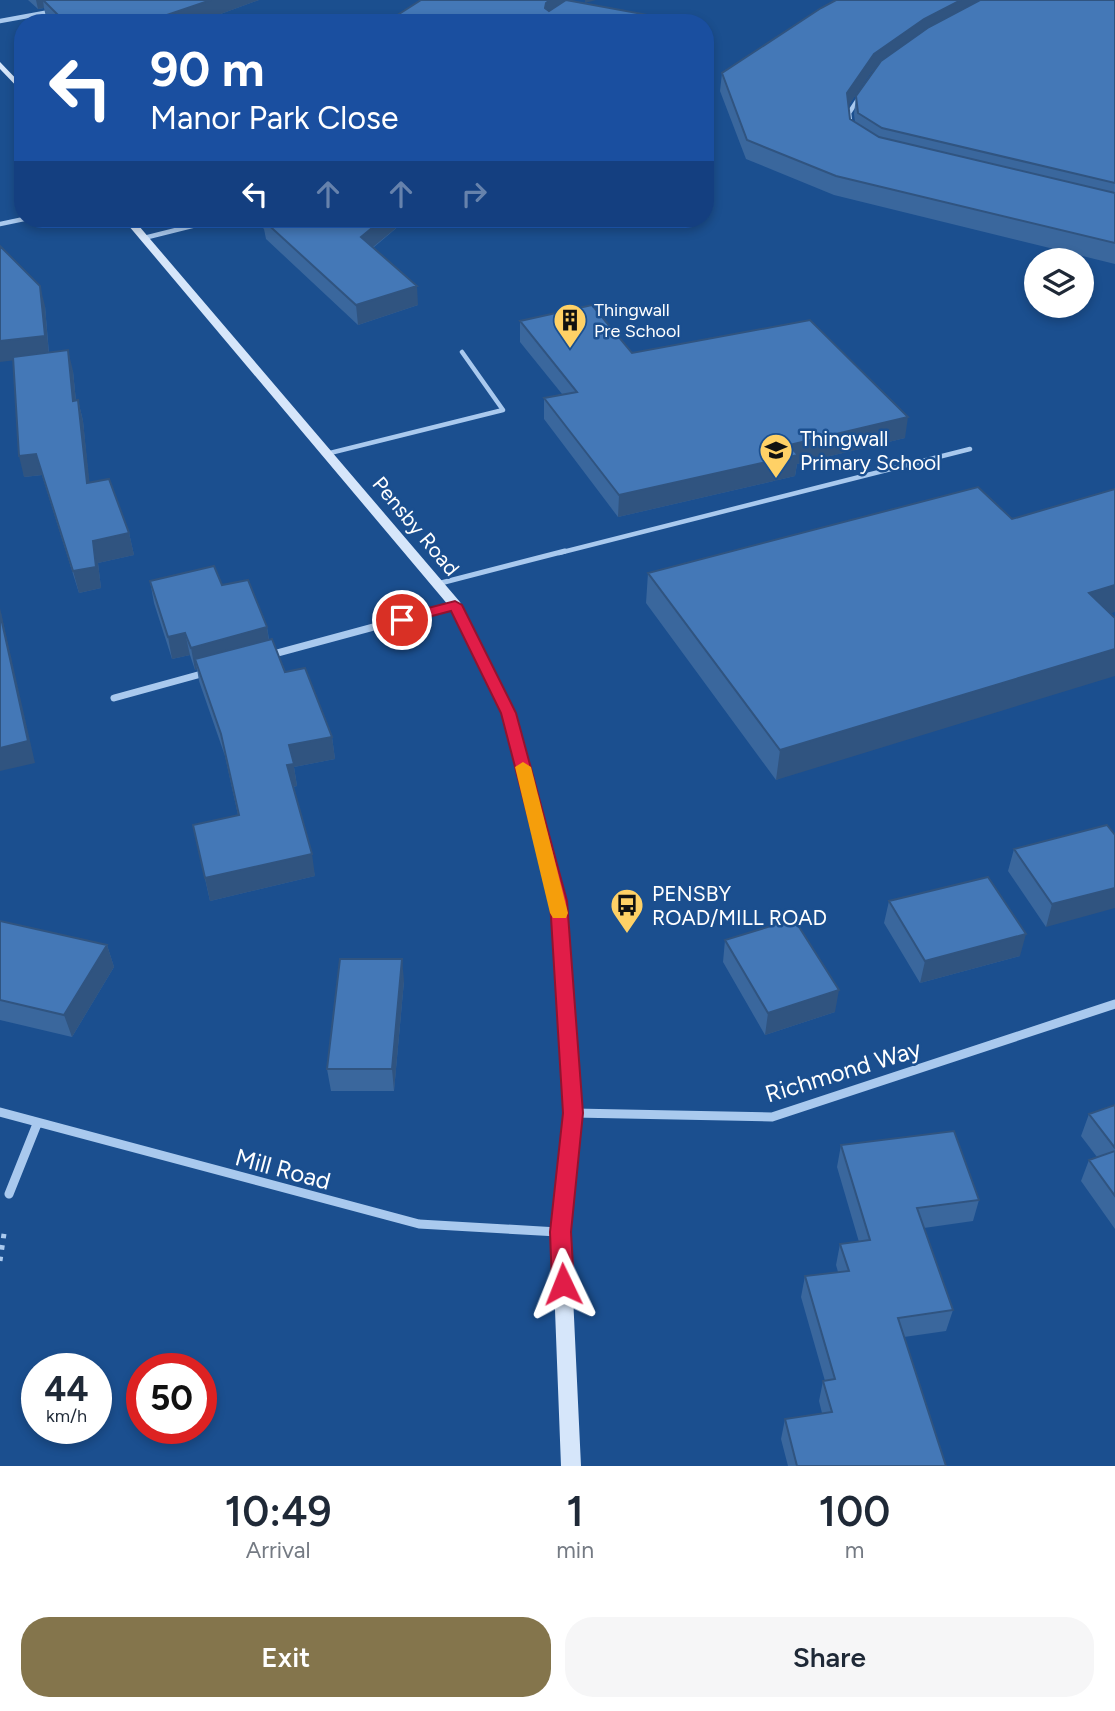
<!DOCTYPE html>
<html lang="en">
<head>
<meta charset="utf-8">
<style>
	:root { --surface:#fff; --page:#f6f6f7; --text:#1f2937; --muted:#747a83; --accent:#84754c }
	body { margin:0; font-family:Figtree,sans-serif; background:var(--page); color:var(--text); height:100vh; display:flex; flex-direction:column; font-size:26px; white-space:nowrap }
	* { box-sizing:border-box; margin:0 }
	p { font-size:23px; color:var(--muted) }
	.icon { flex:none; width:38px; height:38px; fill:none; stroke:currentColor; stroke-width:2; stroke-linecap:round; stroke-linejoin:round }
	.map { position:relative; height:1466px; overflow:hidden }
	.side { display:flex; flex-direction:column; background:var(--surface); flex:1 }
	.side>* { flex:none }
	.guide { position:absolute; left:14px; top:14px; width:700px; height:214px; border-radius:28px; box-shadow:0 4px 10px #0003; background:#1a4fa0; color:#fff; overflow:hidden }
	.controls { position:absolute; left:1024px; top:248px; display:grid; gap:14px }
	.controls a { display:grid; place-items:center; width:70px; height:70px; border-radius:50%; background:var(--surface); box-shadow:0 4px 10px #0003; font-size:35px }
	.speed { position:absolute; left:21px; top:1353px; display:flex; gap:14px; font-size:35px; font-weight:700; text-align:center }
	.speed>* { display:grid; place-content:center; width:91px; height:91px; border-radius:50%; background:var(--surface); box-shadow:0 4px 10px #0003; line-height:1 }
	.speed small { font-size:18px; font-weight:400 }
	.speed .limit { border:10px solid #d22; background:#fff; color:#111 }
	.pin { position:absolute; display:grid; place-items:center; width:60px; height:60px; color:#fff; margin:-30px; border:4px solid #fff; border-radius:50%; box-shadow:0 2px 7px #0007 }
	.me { position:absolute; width:77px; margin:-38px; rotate:358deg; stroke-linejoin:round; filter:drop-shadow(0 0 5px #0008) }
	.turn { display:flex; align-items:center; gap:24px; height:147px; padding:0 21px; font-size:32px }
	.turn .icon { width:91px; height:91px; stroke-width:2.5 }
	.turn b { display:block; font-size:49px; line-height:60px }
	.lanes { display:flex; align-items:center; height:66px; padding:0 21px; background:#0003; justify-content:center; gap:35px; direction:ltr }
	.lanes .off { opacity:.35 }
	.eta { display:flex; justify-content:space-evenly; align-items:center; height:119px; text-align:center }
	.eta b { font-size:42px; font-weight:600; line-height:49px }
	.action { display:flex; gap:14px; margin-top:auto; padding:14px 21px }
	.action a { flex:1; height:80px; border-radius:28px; background:var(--accent); color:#fff; font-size:28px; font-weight:600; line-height:80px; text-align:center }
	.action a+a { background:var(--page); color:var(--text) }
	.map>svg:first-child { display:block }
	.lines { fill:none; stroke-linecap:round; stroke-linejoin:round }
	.path { stroke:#a9c9ee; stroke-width:5; stroke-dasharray:4.5 7; stroke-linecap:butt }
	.lane-far1 { stroke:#a9c9ee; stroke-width:4.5 }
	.lane { stroke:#a9c9ee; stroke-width:5 }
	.street-far2 { stroke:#a9c9ee; stroke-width:4.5 }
	.street-far1 { stroke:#a9c9ee; stroke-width:7 }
	.street { stroke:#a9c9ee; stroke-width:9 }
	.secondary { fill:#d6e6fa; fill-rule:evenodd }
	.wall { fill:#3a679d; fill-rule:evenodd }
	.shaded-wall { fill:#305480 }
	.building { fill:#4478b7; stroke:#305480; stroke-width:2 }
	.route { fill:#e11d48; stroke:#92132f; stroke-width:2 }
	.slow { fill:#f59e0b }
	.labels { text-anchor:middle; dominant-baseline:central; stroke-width:5; stroke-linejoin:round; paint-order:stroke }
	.far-poi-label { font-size:18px; fill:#fff; stroke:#1b4f8f; text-anchor:start }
	.poi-label { font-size:21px; fill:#fff; stroke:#1b4f8f; text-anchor:start }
	.street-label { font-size:21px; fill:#fff; stroke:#1b4f8f }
	.near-street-label { font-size:24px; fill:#fff; stroke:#1b4f8f }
</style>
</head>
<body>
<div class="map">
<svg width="1115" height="1466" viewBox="0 0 1115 1466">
	<rect width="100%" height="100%" fill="#1b4f8f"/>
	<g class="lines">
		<path class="path" d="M0 1261 5 1227"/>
		<path class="lane-far1" d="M326 454 503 410 462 352
			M559 553 970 449"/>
		<path class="lane" d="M437 584 565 551"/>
		<path class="street-far2" d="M0 21 55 11
			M850 121 849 113 859 98
			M0 224 24 219
			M144 238 220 219"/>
		<path class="street-far1" d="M270 655 455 605
			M114 698 205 673"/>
		<path class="street" d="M0 1112 419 1224 558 1232
			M574 1113 772 1117 1115 1004
			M9 1194 37 1124"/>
		<path class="secondary" d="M0 62 23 86V93L0 69Z
			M123 219H133L460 602 515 713 566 901 582 1113 570 1232 581 1466H561L552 1232 564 1113 550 901 501 713 449 606Z"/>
	</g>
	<path class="wall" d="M28 0H259L196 23H52L46 17 44 8 38 9Z
		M1115 0V264L834 195 746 159 720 91 722 73ZM875 69 856 96 854 114 855 122 850 119 848 106 872 71Z
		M254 219H407L373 248 418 305 358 325 266 239 264 229Z
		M45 306 49 353 73 371 76 401 78 400 83 421 89 483 129 533 134 555 98 563 101 588 79 593 42 475 24 477 14 360Z
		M520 321 632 353 905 438 797 464 795 476 618 517 544 419V398L562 394 520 342Z
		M648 573 1110 613 776 780 646 603Z
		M150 581 222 585 267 627 269 639 285 672 332 737 335 759 294 767 297 786 293 787 315 876 210 901 193 825 238 815 225 756 199 681 197 669 195 670 190 655 172 659 154 603Z
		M1107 825 1046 927 1008 871 1014 849Z
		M889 901 1020 956 920 983 884 923Z
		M0 921 107 945 114 967 72 1037 0 1020Z
		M725 940 835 1012 765 1035 723 962Z
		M404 981 394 1091H331L327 1069Z
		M1115 1105V1229L1081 1181 1089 1160 1097 1157 1081 1136 1089 1114Z
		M841 1145 979 1200 973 1221 924 1228 953 1310 946 1331 904 1337 946 1466H788L781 1439 785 1419 822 1413 819 1401 823 1381H825L801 1297 805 1276 838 1272 836 1265 840 1244 859 1242 837 1167Z"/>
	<path class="shaded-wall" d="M36 0H91H43L44 8 38 9Z
		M211 0H259L196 23H130Z
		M550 0H574L546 20 545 8 546 3Z
		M585 0H596L585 3Z
		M961 0H990L922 36 872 71 845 111 847 93 874 54 924 19Z
		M648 15V23H638Z
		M383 219H407L362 256 361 237Z
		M40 286 45 306 49 356 0 362V341Z
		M417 286 418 305 358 325 356 305Z
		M68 350 73 371 78 422 73 401Z
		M78 400 83 421 92 505 87 483Z
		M908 417 905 438 797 464 795 476 618 517 619 495 789 445Z
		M36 454 42 475 24 477 19 456Z
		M129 533 134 555 98 563 101 588 79 593 73 571 93 541Z
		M1115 585V612L1081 623 1089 593Z
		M0 608 35 763 0 771Z
		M267 627 270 649 195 659 197 669 195 670 191 648Z
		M185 633 190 655 172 659 168 637Z
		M1115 649V676L776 780 780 750Z
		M332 737 335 759 294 767 297 786 290 787 287 765 289 745Z
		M312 854 315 876 210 901 205 878Z
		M1115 888V908L1046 927 1052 904Z
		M1026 934 1020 956 920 983 925 961Z
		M107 945 114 967 72 1037 64 1015Z
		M402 959 404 981 394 1091 392 1069Z
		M839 990 835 1012 765 1035 768 1013Z"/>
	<path class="building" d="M43 0H211L167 15 130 23H66Z
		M421 0H550L546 3 545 8 549 11 566 0 648 15 638 23H385Z
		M836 0H961L924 19 874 54 847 93 850 119 879 137 1115 193V243L836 176 747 140 722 73 821 8Z
		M980 0H1115V183L882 128 858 113 856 96 881 61 929 27Z
		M269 219H383L361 237 417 286 356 305 263 220Z
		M0 246 40 286 45 336 0 341Z
		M592 305 632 353 810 320 908 417 789 445 798 455 619 495 544 398 577 392 520 321Z
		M68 350 73 401 78 400 87 483 109 479 129 533 93 541 96 567 73 571 36 454 19 456 13 357Z
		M978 487 1012 519 1115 489V585L1089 593 1115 618V649L780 750 648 573Z
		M214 566 222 585 248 580 267 627 191 648 185 633 168 637 150 581Z
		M0 613 28 741 0 748Z
		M272 639 285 672 305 668 332 737 289 745 294 764 287 765 312 854 205 878 193 825 239 815 221 734 195 659Z
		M1107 825 1115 835V888L1052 904 1014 849Z
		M988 877 1026 934 925 961 889 901Z
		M794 919 839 990 768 1013 725 940Z
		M0 921 107 945 64 1015 0 1000Z
		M340 959H402L392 1069H327Z
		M1115 1105V1148L1089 1114Z
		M954 1131 979 1200 917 1208 953 1310 898 1318 946 1466H797L785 1419 832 1412 823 1381 835 1379 805 1276 849 1271 840 1244 870 1240 841 1145Z
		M1115 1151V1196L1089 1160Z"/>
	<path class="route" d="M455 601 462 605 516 713 567 901 583 1113 571 1232 574 1284 571 1291 563 1294 556 1291 552 1284 550 1232 563 1113 550 901 501 713 451 611 402 624 395 620 397 616Z"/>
	<path class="slow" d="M523 762 531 767 568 913 566 918H553L550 913 515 767Z"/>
	<defs>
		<symbol id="building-pin" viewBox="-11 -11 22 30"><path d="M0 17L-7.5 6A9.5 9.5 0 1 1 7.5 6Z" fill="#ffd166" stroke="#1b4f8f"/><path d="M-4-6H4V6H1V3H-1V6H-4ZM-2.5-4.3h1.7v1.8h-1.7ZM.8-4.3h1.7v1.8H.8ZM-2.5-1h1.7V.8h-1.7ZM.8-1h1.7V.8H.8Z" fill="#111"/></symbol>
		<symbol id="school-pin" viewBox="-11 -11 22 30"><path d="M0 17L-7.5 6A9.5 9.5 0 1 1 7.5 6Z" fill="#ffd166" stroke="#1b4f8f"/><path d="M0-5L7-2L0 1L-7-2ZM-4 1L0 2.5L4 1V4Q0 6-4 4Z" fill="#111"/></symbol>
		<symbol id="bus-pin" viewBox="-11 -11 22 30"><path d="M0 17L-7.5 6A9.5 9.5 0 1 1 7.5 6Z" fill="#ffd166" stroke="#1b4f8f"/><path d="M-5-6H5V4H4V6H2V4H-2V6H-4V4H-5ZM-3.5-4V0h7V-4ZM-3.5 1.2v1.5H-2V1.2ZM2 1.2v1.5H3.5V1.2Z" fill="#111"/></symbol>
	</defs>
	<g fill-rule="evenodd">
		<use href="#building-pin" x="551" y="301" width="38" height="52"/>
		<use href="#school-pin" x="757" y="431" width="38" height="52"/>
		<use href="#bus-pin" x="608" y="886" width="38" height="52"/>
	</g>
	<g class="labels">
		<g class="far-poi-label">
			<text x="594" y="310">Thingwall<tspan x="594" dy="21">Pre School</tspan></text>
		</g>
		<g class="poi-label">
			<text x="800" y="438">Thingwall<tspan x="800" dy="24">Primary School</tspan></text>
			<text x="652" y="893">PENSBY<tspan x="652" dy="24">ROAD/MILL ROAD</tspan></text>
		</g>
		<g class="street-label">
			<text transform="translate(416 526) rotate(50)">Pensby Road</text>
		</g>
		<g class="near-street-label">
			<text transform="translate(843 1071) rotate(-17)">Richmond Way</text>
			<text transform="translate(283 1169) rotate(15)">Mill Road</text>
		</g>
	</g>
</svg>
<div class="controls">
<a><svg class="icon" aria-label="layers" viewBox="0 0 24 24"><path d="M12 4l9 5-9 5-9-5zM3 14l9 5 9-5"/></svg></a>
</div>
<div class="speed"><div>44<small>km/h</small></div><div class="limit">50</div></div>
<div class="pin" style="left:402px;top:620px;background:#d93025"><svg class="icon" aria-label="arrive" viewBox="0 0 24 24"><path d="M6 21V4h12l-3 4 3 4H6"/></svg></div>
<svg class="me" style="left:563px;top:1284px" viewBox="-20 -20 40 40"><path d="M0-17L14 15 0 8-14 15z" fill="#e11d48" stroke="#fff" stroke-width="4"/></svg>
<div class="guide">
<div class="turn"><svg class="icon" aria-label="left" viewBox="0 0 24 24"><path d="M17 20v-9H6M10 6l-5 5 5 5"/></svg><div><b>90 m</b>Manor Park Close</div></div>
<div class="lanes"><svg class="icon" aria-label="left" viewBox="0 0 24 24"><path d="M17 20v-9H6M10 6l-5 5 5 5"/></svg><svg class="icon off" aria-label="ahead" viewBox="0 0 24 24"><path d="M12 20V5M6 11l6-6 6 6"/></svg><svg class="icon off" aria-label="ahead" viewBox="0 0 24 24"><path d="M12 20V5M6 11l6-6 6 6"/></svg><svg class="icon off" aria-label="right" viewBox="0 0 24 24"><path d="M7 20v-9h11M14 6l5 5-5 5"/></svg></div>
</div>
</div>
<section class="side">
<div class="eta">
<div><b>10:49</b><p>Arrival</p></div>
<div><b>1</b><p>min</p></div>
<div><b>100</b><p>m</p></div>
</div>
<div class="action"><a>Exit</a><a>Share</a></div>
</section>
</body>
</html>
